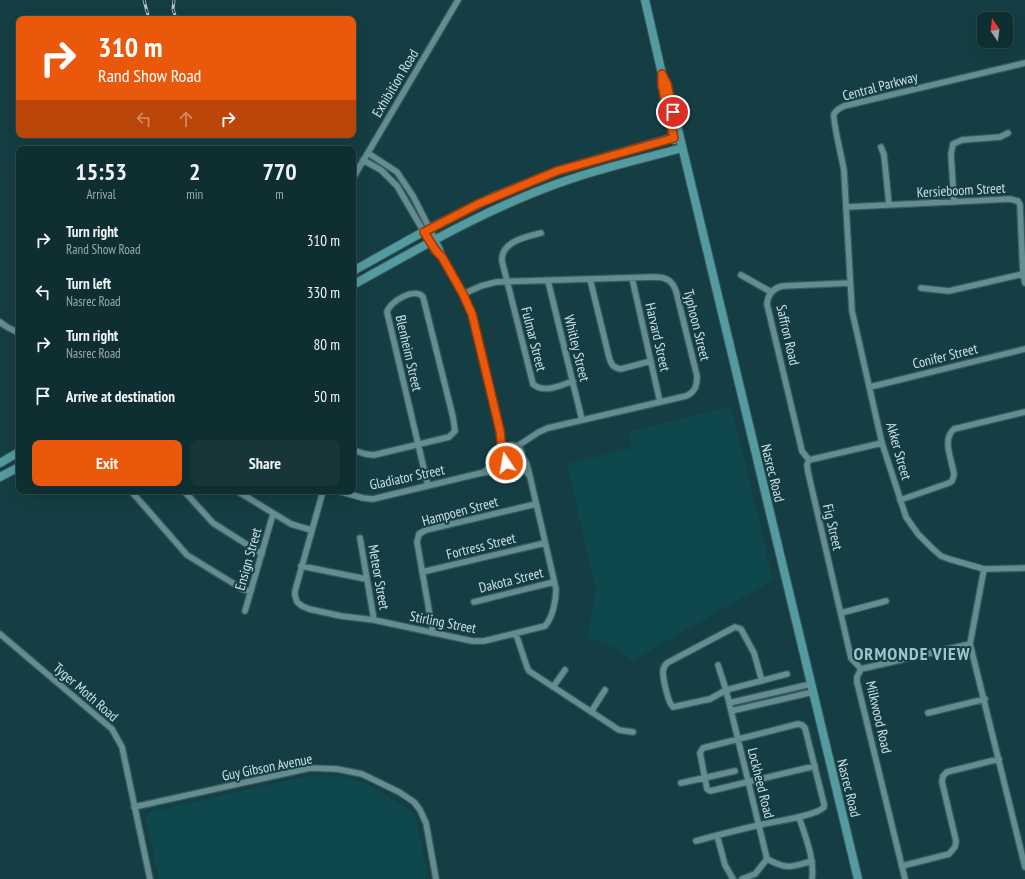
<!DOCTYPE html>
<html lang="en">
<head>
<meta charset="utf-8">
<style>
	:root { --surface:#0f2e32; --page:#18363a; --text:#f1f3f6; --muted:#9ba8ac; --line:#2f4a4d; --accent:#ea580c }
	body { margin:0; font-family:"PT Sans Narrow",sans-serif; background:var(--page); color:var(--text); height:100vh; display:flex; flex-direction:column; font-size:15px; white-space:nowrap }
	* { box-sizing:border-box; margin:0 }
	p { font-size:13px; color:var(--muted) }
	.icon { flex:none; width:22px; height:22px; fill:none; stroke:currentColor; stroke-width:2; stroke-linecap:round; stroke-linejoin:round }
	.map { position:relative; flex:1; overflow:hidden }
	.sheet { position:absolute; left:16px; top:146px; width:340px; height:348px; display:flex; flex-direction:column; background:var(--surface); border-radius:8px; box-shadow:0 4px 16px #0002,0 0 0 1px var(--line) }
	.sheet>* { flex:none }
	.guide { position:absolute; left:16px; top:16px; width:340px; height:122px; border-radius:8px; box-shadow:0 4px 16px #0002,0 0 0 1px var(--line); background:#ea580c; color:#fff; overflow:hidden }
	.needle { width:26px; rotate:346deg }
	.fabs { position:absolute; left:977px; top:12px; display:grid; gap:8px }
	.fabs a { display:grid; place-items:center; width:36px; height:36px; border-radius:8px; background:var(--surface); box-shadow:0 4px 16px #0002,0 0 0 1px var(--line); font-size:20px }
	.pin { position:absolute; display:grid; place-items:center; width:34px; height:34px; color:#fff; margin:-17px; border:2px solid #fff; border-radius:50%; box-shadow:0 1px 4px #0007 }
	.me { position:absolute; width:44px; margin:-22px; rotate:348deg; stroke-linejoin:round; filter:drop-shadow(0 0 3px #0008) }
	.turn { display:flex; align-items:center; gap:14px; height:84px; padding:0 16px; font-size:18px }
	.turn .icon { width:52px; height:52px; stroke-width:2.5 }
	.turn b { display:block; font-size:28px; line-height:34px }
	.lanes { display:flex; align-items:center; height:38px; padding:0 16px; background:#0003; justify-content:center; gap:20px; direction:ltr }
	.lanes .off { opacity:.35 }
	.eta { display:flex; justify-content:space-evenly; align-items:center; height:68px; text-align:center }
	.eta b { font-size:24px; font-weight:800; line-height:28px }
	.primary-button { display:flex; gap:8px; margin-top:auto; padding:8px 16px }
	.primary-button a { flex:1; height:46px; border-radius:8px; background:var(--accent); color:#fff; font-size:16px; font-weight:800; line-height:46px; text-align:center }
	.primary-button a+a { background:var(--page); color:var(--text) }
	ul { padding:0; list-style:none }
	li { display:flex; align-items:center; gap:12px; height:52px; padding:0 16px }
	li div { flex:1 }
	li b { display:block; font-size:15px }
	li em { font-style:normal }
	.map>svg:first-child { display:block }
	.built { fill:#0e484d }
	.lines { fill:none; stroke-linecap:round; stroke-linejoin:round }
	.minor-casing { stroke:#3b595b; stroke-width:8 }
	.secondary-casing { stroke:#3b595b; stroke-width:10 }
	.minor { stroke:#628d91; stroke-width:5.5 }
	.secondary { stroke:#549aa1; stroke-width:8 }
	.rail-casing { stroke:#afc8ca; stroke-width:3 }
	.rail { stroke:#143e43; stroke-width:1.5; stroke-dasharray:4.5; stroke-linecap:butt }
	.route-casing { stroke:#983908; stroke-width:10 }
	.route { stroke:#ea580c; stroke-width:7 }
	.labels { text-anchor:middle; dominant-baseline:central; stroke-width:4; stroke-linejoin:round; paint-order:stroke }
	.street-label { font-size:14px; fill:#cae0e2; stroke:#143e43 }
	.district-label { font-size:18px; font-weight:bold; letter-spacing:1px; fill:#9bc7cc; stroke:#143e43 }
</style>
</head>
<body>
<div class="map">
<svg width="1025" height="879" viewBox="0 0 1025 879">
	<rect width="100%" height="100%" fill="#143e43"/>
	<path class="built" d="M731 406 773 580 632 661 622 651 588 637 596 590 567 464 632 448 628 432Z
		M312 775 345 776 369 785 408 809 416 819 428 879H159L146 819 150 812Z"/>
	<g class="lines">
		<defs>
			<path id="minor" d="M1025 63 844 106C840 108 836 110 834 114 832 119 843 162 844 171L852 311 882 443 906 517 918 534 933 549 941 556 949 559 984 569 1025 568
				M881 147 884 155 889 205
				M368 153 397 172 413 196 440 249 442 256
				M363 160 381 170 397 186 424 232 436 251 442 257 463 294 472 314 500 431 503 453
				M353 178 458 0
				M954 202 951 154 953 144 962 140 1000 137 1008 133
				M847 207 1010 199 1018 201 1020 205 1023 274 1025 283
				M541 233C526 237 501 241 502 261L533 384C543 394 562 385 573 381
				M741 275 771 292
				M632 278 660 402
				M590 279 609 357C611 364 613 368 621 369L651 361
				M548 281 582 420
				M921 288 949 291 1023 274
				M463 294 481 286 496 282 654 277C666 277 672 280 676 291L697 376C697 386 695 392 686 396L548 428 539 432 516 447
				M0 322 7 327 19 333
				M870 387 1025 349
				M502 455a10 10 0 1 1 20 0a10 10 0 1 1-20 0Z
				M353 450 365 454 374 455 449 437 455 431 453 417 423 297C415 287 390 301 387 312L428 486
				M809 460 802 451 767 304C768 294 773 288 783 286L850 283
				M809 460 807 465 808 472 851 658 861 669
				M809 460 882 443
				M515 465 524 469 529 475
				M485 471 494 466 503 456
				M131 491 187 555 244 590 251 591
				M184 491 213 523 262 554
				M237 491 291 524 311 530
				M323 491 295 591V595L297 602 302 606 309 609 341 616 374 620 472 641H484L545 626C553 617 556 600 556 589L528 468 526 462 522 456
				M338 491 363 498 373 499 481 473 498 471 513 465
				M900 500 949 483 952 481 954 475C953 462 941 440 954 429L1025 412
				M360 538 374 620
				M301 566 366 579
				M984 569 970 644 1025 867
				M422 572 545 543
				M474 602 554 582
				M245 611 273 514
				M841 613 886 601
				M433 633 417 542 419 534 426 530 536 504
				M0 634 112 729 122 747 150 879
				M516 634 527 667 529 671 619 730 633 732
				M718 665 726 690 767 859
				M861 669 857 677V682L905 879
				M861 669 970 644
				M762 681 754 653 741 629 735 627 667 663C664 666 663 668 663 672 663 679 668 703 673 707L710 699 726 690 787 674
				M553 687 565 670
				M729 703 811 684
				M731 711 813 692
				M591 712 605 690
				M928 713 985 699
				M681 783 735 771
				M134 807 310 768 337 769 362 774 399 792 414 802 420 810 426 823 436 879
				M799 817C805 836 815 859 812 879
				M717 835 725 865 733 879
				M696 841C717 835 738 830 759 825 772 822 817 816 824 807V804L805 728 802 725 798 724 703 748 700 753 707 789 710 791 815 766
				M767 859C788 870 790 867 812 861
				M902 866 949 854 955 847 956 841 942 782 943 776 947 772 999 759
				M742 879 755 874 767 859"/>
			<path id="secondary" d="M645 0 662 74 670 96 858 879
				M662 86 674 140
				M353 271 430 228 493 197 557 171 678 136
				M353 285C421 247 488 208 562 182 601 168 642 159 682 148
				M0 463 19 452
				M0 477 19 467"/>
		</defs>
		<use href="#minor" class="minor-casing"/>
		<use href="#secondary" class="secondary-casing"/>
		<use href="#minor" class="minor"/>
		<use href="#secondary" class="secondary"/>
		<defs>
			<path id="rail" d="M144 0 149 19
				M174 0 173 9 176 19"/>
		</defs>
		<use href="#rail" class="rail-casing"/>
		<use href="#rail" class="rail"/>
	</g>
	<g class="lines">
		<defs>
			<path id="route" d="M506 463 503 459 500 431 472 314 463 294 442 257 436 251 424 232 478 204 557 171 674 138 662 85V74L667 84 673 112"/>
		</defs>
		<use href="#route" class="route-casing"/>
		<use href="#route" class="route"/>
	</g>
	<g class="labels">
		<g class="street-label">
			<text transform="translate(395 83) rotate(-59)">Exhibition Road</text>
			<text transform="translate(880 86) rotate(-15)">Central Parkway</text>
			<text transform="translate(961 190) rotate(-3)">Kersieboom Street</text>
			<text transform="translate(697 325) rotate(76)">Typhoon Street</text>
			<text transform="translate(788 335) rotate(77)">Saffron Road</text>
			<text transform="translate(658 337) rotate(77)">Harvard Street</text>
			<text transform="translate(534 339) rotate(76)">Fulmar Street</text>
			<text transform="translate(577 348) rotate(76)">Whitley Street</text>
			<text transform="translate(409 353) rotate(77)">Blenheim Street</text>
			<text transform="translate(945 356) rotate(-14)">Conifer Street</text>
			<text transform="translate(899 451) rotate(74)">Akker Street</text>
			<text transform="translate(773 473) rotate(76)">Nasrec Road</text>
			<text transform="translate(407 477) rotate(-12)">Gladiator Street</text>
			<text transform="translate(460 511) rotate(-15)">Hampoen Street</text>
			<text transform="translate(833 527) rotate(77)">Fig Street</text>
			<text transform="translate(481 546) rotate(-14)">Fortress Street</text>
			<text transform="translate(248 559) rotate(-74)">Ensign Street</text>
			<text transform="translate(379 577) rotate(80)">Meteor Street</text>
			<text transform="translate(511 580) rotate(-14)">Dakota Street</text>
			<text transform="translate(443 622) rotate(11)">Stirling Street</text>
			<text transform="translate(86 692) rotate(41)">Tyger Moth Road</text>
			<text transform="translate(879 717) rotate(77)">Milkwood Road</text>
			<text transform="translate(267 767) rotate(-11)">Guy Gibson Avenue</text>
			<text transform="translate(761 783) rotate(76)">Lockheed Road</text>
			<text transform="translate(849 788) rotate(76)">Nasrec Road</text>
		</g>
		<g class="district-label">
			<text x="912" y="653">ORMONDE VIEW</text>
		</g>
	</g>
</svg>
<div class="fabs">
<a><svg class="needle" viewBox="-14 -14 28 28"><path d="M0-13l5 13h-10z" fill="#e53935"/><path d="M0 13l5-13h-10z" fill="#9ba8ac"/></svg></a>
</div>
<div class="pin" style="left:673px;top:112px;background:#d93025"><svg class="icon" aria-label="arrive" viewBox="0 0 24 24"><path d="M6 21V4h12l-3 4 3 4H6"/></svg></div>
<svg class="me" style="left:506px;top:463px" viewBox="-20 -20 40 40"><circle r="17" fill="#ea580c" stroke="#fff" stroke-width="3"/><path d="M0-11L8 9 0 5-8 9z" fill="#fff"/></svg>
<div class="guide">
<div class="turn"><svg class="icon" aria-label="right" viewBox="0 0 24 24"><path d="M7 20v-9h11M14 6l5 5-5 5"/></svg><div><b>310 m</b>Rand Show Road</div></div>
<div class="lanes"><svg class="icon off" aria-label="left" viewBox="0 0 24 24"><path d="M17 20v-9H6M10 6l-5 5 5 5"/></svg><svg class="icon off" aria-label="ahead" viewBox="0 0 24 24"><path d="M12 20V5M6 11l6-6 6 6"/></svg><svg class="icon" aria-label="right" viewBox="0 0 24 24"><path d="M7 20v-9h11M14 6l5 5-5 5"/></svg></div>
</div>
<section class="sheet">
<div class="eta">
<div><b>15:53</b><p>Arrival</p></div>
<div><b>2</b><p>min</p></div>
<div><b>770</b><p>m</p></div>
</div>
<ul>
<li><svg class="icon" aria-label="right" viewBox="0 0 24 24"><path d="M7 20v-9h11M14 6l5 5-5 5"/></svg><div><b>Turn right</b><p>Rand Show Road</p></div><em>310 m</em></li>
<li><svg class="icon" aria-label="left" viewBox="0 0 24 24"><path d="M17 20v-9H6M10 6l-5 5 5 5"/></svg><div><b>Turn left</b><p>Nasrec Road</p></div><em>330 m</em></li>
<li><svg class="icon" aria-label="right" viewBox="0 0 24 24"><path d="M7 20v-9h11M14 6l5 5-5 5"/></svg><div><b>Turn right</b><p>Nasrec Road</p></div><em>80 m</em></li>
<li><svg class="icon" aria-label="arrive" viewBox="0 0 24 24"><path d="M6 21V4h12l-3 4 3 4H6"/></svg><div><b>Arrive at destination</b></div><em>50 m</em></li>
</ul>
<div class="primary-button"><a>Exit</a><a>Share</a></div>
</section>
</div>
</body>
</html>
